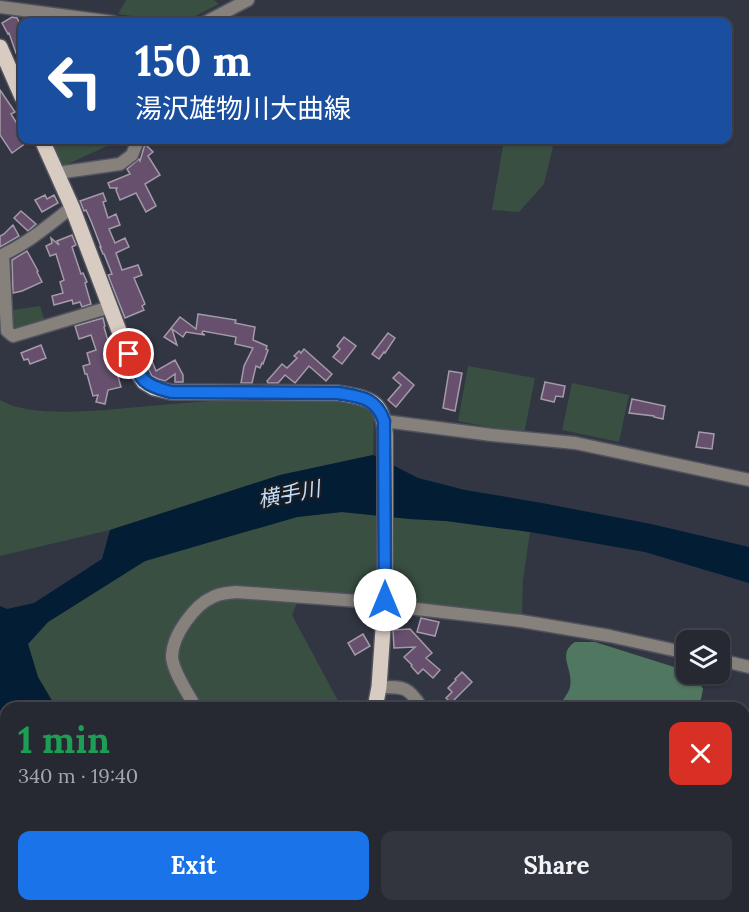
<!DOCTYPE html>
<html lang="en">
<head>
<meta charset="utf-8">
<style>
	:root { --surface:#262832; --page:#32343e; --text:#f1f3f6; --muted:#a4a6ac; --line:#42444d; --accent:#1a73e8 }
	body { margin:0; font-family:Lora,"Noto Sans JP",serif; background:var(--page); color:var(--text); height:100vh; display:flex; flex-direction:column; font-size:22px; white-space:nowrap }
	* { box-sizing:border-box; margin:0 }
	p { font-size:20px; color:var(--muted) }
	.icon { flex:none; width:33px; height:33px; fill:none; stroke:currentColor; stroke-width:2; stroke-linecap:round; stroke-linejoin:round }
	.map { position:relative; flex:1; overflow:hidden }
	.side { position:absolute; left:0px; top:702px; width:750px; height:210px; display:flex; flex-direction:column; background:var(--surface); border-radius:18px 18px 0 0; box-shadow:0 2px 4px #0004,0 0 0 2px var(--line) }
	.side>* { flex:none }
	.hud { position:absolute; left:18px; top:18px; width:714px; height:126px; border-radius:12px; box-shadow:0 2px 4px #0004,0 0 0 2px var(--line); background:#1a4fa0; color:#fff; overflow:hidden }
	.fabs { position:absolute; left:676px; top:630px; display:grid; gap:12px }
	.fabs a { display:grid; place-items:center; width:54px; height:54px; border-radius:12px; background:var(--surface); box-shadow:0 2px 4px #0004,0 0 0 2px var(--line); font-size:30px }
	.pin { position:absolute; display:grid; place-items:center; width:51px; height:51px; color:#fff; margin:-26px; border:3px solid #fff; border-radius:50%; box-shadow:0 2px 6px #0007 }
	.me { position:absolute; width:66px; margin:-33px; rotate:0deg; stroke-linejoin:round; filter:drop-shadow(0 0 4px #0008) }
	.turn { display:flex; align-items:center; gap:21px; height:126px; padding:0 18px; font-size:27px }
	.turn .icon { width:78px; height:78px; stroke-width:2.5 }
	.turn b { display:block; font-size:42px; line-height:51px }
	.round { display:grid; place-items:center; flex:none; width:63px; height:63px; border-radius:12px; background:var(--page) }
	.head { display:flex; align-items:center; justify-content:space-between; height:102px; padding:0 18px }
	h1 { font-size:36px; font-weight:800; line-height:45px; color:#1e9e55 }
	.primary-button { display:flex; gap:12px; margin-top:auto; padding:12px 18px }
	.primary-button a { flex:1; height:69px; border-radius:12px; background:var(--accent); color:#fff; font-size:24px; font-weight:800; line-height:69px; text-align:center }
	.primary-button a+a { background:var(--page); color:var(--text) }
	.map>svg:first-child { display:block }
	.green { fill:#394f41 }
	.forest { fill:#507760 }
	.water { fill:#021d34 }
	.building { fill:#66506e; stroke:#a59ba8; stroke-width:1.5 }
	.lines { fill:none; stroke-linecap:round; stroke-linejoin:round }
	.minor-casing { stroke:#50525f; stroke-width:15 }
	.major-casing { stroke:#50525f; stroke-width:18 }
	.minor { stroke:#87817c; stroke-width:12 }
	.major { stroke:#d8cbc2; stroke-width:15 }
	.route-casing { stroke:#114b97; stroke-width:15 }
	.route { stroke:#1a73e8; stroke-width:10 }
	.labels { text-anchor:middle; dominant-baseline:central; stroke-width:4.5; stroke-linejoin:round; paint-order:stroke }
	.water-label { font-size:21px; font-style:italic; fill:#c0defb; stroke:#1c1d23 }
</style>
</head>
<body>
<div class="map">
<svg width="749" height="912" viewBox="0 0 749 912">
	<rect width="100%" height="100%" fill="#323542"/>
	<path class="green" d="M126 0H214L219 4 189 19 179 22H172L118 14Z
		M59 140H120L66 165H59L53 144Z
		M504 140H540L554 142 544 184 519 212 492 210Z
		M40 306 45 321 16 330 12 328V310Z
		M468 366 535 378 524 434 458 421Z
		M572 383 629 395 619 442 562 430Z
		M233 399 342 400 366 405 374 417 373 455 280 475 110 530 0 556V400C33 420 111 409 150 406 178 403 205 402 233 399Z
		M342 512 410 519 446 521 530 532 523 580 522 615 301 593 292 615 342 708H57L38 677 28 644 48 622 145 561 297 517Z
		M0 834 6 843V906H38L40 912H0Z
		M155 906H342L344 912H156Z"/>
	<path class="forest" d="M575 642H595L687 671V674C695 674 699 682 703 689L701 699 696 707 694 708H558C561 701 568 695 570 687 574 669 556 654 575 642Z"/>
	<path class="water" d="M373 455 418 478 465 490 542 503 651 524 749 547V583L645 552 530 532 446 521 410 519 342 512 297 517 145 561 48 622 28 644 38 677 56 708H6V777L0 766V606L7 609 34 603 102 559 110 530 280 475Z
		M72 906H155L156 912H74Z"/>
	<path class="building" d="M12 17 17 18 22 27V51L16 53 9 33 8 34 2 23Z
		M0 90 15 112 11 114 21 130 18 132 22 140 26 143 12 153 0 135Z
		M145 144 153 152 148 156 160 175 145 184 156 206 146 212 136 193 120 200 116 190 117 188H110L108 183 130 174 127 169 139 159 140 161Z
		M103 193 106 201 103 202 108 218 116 214 120 225 109 229 115 243 125 238 129 247 116 253 122 270 138 265 142 275 134 278 145 304 142 306 144 310 125 318 108 275 112 274 104 254H103L100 247H101L91 221 86 210 84 211 80 201Z
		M45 195 47 199 54 195 58 203 42 212 35 200Z
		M21 211 36 224 28 231 14 218Z
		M13 225 19 236 0 247V236L4 234Z
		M72 235 76 245 72 247 81 274 83 273 87 282 85 283 91 304 82 307 80 302 73 304 72 300 54 305 52 296 63 293 60 282 64 280 56 254 50 256 46 246 52 243 51 238 59 245 57 241Z
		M27 251 38 271 37 272 42 282 22 291 13 293 12 260Z
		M198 314 236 320 235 323 255 327 253 340 267 346 266 349 268 350 263 364 262 363 260 368 256 366 252 383H241L244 366 253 348 235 344 236 337 203 331 202 333 205 335 186 332 183 337 172 329 177 345 164 337 180 317 196 329Z
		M103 318 105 326 104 327 121 387 108 390 105 404 96 402 98 395 93 396 87 374H85L83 366 90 364 87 353 96 350 91 335 79 339 75 326Z
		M388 333 395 338 385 353 384 352 379 359 372 354Z
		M344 337 356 346 342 364 333 357 340 349 337 346Z
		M41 345 46 358 30 364 28 359 24 360 21 353Z
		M304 349 332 374 326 381 309 366 295 383 285 375 278 383H268L267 381 282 364 287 368 297 358 294 356 299 351 301 353Z
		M145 356 146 358 150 356 156 371 175 360 183 375V382H175V374L165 381 158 379 152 376 148 368H147L142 358Z
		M449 371 462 373 455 411 443 408Z
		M399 372 414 385 396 407 388 400 401 385 393 378Z
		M545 382 565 386 563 397 556 396 554 402 541 399Z
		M632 399 665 406 663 419 654 417V416L629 413Z
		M699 432 714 434 712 449 696 447Z
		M421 618 439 622 435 636 417 632Z
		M410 629 432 653 426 658 440 670 433 678 423 669 418 674 411 666 412 665 404 657 415 647 394 648 393 630Z
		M363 634 370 646 355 655 348 643Z
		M462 672 472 682 451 703 446 698 452 692 448 688 456 680 455 679Z"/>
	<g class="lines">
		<defs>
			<path id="minor" d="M0 7 113 22
				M206 22 248 0
				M57 173 120 164 132 155 138 140
				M3 255 7 331 13 336 110 307
				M0 256C27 244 49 225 72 207
				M384 421 492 435 575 443 749 480
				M720 660 749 667
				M379 687C404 687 408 686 422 708
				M196 708C189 695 173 672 172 657 172 636 194 605 213 597 220 593 228 593 236 592L385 603 417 609 521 621 610 636 687 653
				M744 800 749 799
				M301 906 304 912
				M597 906 602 912
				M504 912 511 906"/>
			<path id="major" d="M0 47 22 97
				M42 140 72 207 121 336 138 373 144 382 154 388 171 392 337 393C367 398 384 399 385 434V600L379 687 375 708
				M744 832 749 828
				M373 906 375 912
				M656 912 663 906"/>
		</defs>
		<use href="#minor" class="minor-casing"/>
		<use href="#major" class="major-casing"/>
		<use href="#minor" class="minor"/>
		<use href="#major" class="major"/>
	</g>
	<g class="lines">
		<defs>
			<path id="route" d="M129 354C141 380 143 385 171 392L338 393C360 397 376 397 384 421L385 600"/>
		</defs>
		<use href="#route" class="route-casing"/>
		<use href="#route" class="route"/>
	</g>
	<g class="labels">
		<g class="water-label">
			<text transform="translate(289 494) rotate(-11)">横手川</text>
		</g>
	</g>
</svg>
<div class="fabs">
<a><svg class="icon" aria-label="layers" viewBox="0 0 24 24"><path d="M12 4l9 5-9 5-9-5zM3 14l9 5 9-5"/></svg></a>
</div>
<div class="pin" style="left:129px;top:354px;background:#d93025"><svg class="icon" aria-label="arrive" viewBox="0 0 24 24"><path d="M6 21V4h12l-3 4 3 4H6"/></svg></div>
<svg class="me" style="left:385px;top:600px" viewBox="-20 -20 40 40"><circle r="19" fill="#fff"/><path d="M0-13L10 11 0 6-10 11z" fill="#1a73e8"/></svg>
<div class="hud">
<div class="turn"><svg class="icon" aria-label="left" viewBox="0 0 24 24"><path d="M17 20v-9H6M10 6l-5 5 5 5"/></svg><div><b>150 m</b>湯沢雄物川大曲線</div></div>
</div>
<section class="side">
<div class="head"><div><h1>1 min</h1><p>340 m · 19:40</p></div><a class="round" style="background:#d93025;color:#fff"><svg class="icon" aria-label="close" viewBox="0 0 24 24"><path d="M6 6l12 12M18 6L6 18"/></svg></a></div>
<div class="primary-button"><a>Exit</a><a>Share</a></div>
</section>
</div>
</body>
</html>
